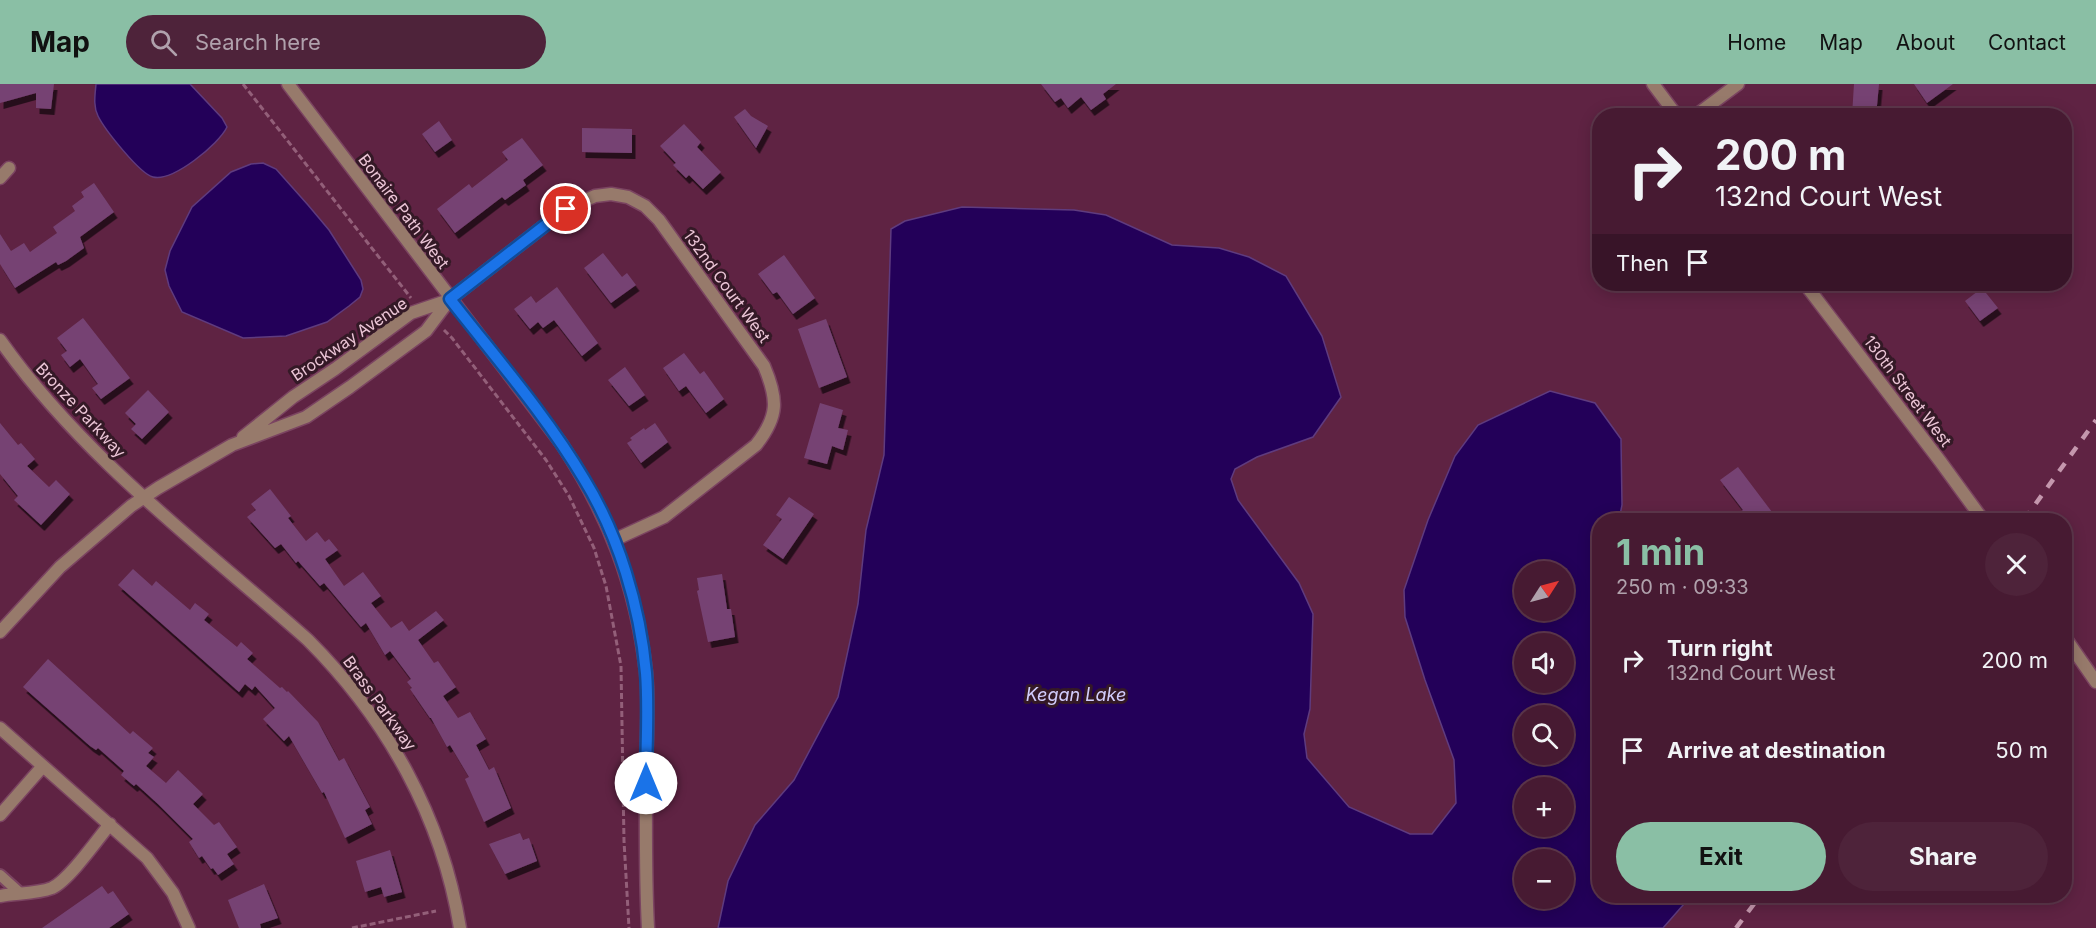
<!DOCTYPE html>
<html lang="en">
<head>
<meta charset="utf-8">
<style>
	:root { --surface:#471a32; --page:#4e233a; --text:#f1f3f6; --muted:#b0a1ac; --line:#5f384d; --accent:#8abfa5 }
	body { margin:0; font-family:Inter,sans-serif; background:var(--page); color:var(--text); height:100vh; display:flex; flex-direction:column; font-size:22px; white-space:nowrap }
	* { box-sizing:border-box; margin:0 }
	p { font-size:20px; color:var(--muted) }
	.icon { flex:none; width:33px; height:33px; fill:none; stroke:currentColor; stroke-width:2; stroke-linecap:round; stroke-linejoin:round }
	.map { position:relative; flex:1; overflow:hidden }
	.side { position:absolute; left:1592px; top:429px; width:480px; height:390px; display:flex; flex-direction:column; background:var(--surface); border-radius:24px; box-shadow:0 3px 15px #0003,0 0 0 2px var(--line) }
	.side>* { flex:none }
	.top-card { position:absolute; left:1592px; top:24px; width:480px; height:183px; border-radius:24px; box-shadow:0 3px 15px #0003,0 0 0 2px var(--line); background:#471a32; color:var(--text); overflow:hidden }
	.needle { width:39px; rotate:54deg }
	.buttons { position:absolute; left:1514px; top:477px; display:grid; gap:12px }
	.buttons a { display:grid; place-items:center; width:60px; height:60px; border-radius:50%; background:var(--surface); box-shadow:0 3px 15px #0003,0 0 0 2px var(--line); font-size:30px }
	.pin { position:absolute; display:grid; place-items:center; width:51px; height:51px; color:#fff; margin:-26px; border:3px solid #fff; border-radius:50%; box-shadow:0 2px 6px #0007 }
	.me { position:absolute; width:66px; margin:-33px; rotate:0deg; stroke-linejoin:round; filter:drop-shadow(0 0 4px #0008) }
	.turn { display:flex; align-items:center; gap:21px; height:126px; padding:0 24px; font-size:27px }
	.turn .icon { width:78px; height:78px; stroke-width:2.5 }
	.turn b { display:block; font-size:42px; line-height:51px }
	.then { display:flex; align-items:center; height:57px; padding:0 24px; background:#0003; gap:12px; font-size:22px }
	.round { display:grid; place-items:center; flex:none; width:63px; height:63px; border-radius:32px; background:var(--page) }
	.overview { display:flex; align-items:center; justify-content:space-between; height:102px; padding:0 24px }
	h1 { font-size:36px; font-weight:700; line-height:45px; color:var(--accent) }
	.button { display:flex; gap:12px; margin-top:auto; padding:12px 24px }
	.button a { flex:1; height:69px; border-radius:36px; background:var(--accent); color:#111; font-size:24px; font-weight:700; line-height:69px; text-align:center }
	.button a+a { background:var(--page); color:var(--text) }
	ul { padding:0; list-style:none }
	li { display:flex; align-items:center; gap:18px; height:90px; padding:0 24px }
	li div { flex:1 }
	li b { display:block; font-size:22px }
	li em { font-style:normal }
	header { display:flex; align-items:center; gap:36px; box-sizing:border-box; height:84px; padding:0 30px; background:var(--accent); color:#111 }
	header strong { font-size:28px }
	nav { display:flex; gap:33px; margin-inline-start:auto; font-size:21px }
	.search { width:420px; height:54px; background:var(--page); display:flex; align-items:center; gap:15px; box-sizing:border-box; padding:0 21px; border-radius:33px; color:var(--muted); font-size:22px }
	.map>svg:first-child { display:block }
	.water { fill:#230059; stroke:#5f3b7f; stroke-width:1.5; fill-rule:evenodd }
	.building { fill:#764373; filter:url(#shadow) }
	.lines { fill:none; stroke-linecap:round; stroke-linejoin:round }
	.service-casing { stroke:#7b4461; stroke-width:14 }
	.minor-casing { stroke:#7b4461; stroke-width:15 }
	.tertiary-casing { stroke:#7b4461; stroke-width:15 }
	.path { stroke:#935f79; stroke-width:3; stroke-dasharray:6 3; stroke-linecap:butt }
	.service { stroke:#977a6b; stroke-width:10 }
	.minor { stroke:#977a6b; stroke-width:12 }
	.tertiary { stroke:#977a6b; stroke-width:12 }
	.rail { stroke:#c497ad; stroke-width:4.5; stroke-dasharray:10 10; stroke-linecap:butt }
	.route-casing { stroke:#114b97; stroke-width:15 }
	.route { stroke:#1a73e8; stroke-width:10 }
	.labels { text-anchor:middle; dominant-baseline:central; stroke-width:6; stroke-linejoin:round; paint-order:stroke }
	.street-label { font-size:16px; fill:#ecc6d7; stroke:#341926 }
	.water-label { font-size:18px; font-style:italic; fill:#d2cdfd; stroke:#341926 }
</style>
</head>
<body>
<header>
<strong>Map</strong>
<div class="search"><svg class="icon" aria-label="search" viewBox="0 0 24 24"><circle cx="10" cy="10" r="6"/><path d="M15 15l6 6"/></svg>Search here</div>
<nav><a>Home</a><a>Map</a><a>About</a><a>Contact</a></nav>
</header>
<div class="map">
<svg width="2096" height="844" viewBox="0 0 2096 844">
	<defs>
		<filter id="shadow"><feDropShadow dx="3.5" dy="6" stdDeviation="0" flood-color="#0009"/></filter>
	</defs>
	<rect width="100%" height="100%" fill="#5f2343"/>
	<path class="water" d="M96 0H190L222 34 227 43C219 60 173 98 153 93 140 90 105 46 98 32 93 22 95 11 96 0Z
		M263 79 276 85 308 121 329 146 361 196 363 205 360 213 349 222 327 238 286 252 243 254 182 228 169 202 165 186 170 167 192 123 231 88 251 80Z
		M962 123 1074 126 1106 131 1172 161 1219 164 1249 173 1286 192 1322 252 1341 313 1313 353 1257 373 1235 385 1231 395 1238 416 1299 499 1313 530 1310 625 1304 650 1307 674 1349 723 1410 750H1432L1456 719 1454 676 1425 596 1405 533 1404 506 1428 436 1455 372 1478 341 1550 307 1595 319 1621 355 1622 421 1619 436H1599V812H1691L1663 844H718L728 797 755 741 794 696 838 613 858 520 866 446 884 371 891 145 905 137ZM1524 488H1563V526H1524ZM1524 560H1563V598H1524ZM1524 632H1563V670H1524ZM1524 704H1563V742H1524ZM1524 776H1563V814H1524Z"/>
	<path class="building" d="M0 0H54L51 25 36 24V9L0 19Z
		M1041 0H1116L1103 10 1106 15 1091 26 1081 13 1068 24 1061 14 1055 18Z
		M1854 0H1879L1876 32H1852Z
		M1914 0H1953L1927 19Z
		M745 25 751 32 768 42 756 64 734 33Z
		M439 37 452 56 435 68 422 50Z
		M684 40 701 58 697 63 721 88 703 105 689 91 686 94 673 81 676 79 660 62Z
		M582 44 632 45V69L582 68Z
		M522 54 543 81 523 96 526 101 505 116 502 113 455 149 437 125 469 100 472 104 508 76 502 68Z
		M94 99 114 128 80 153 84 164 66 177 58 181 56 178 15 204 0 180V150L11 167 24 159 30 168 57 149 53 143 75 127 72 122 84 113 81 108Z
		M603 169 622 193 627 189 636 201 611 219 584 184Z
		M784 171 815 214 793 230 777 208 773 210 758 190Z
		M557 203 598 259 582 272 554 236 543 244 538 238 530 245 514 225 531 212 536 219Z
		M1982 204 1998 224 1980 237 1965 217Z
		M83 234 130 294 101 315 92 304 98 300 80 275 70 283 61 271 67 267 57 254Z
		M826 235 847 293 819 304 798 245Z
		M684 269 700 290 704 287 724 315 706 329 686 302 679 307 663 284Z
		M625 283 645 311 629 322 608 296Z
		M148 306 169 328 142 355 131 345 136 340 125 329Z
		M820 319 843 326 838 344 848 346 843 366 832 362 827 380 804 374Z
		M0 339 18 361 21 359 35 375 27 382 49 403 56 396 70 410 41 441 14 416 18 412 0 390Z
		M655 339 668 358 641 379 627 359 632 356 630 354 644 344 645 346Z
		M1738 383 1772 428 1760 436H1729L1743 426 1720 396Z
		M270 405 291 432 288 434 306 457 317 448 325 458 329 455 338 466 325 475 344 502 363 488 381 512 371 519 391 544 402 537 409 547 436 527 444 536 418 556 434 579 438 577 456 603 443 612 458 634 470 628 486 655 476 661 489 686 494 683 511 724 484 738 465 695 469 693 450 661 447 663 431 634H430L410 605 412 604 407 598 411 595 390 567 385 571 366 539 361 543 324 499 320 502 298 477 296 479 281 460 275 464 247 433 256 426 251 420Z
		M789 413 814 430 783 475 763 461 782 435 776 431Z
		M133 485 152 502 156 497 190 526 195 519 209 530 204 536 237 563 241 558 253 569 247 575 280 604 282 603 287 608 288 607 318 638 339 677 344 674 370 723 365 726 372 740 345 754 324 708 322 709 289 652 284 657 263 635 275 624 255 602 252 606 245 600 239 608 118 501Z
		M722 490 727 525H731L735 553 708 558 697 507 699 506 697 494Z
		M48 575 130 650 133 647 153 664 148 669 154 673 146 682 166 699 178 686 203 710 193 720 214 741 219 738 237 763 227 770 234 780 218 791 213 784 211 785 202 772 199 774 189 758 193 755 158 720 136 700 134 702 121 691 124 687 98 664 96 666 90 662 23 603Z
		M520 749 523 756 529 754 537 777 505 790 489 760Z
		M390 766 402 808 384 813 381 803 365 808 356 777Z
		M264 800 278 834 260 840 261 844H239L228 816Z
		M102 802 108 810 113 807 129 830 109 844H42Z"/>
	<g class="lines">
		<defs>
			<path id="service" d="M0 791 20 809"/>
			<path id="minor" d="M1653 0 1677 32
				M1695 32 1738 0
				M0 94 9 84
				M1805 200 1940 377 1983 436
				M0 256C83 374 201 461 308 556 387 635 442 733 460 844
				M243 353 293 313 335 285 411 229 449 216
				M0 548 60 483 131 422 158 404 232 361 306 333 350 303 426 247 450 215 566 125 595 112 611 110 628 113 645 122 659 136 764 282C778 315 779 332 756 361L664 433 614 456
				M2064 552 2096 598
				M0 644 147 774 173 809 189 844
				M0 731 43 682
				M0 812C17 809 36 810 52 804 69 796 97 756 110 740"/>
			<path id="tertiary" d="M288 0 561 359C609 432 636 501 646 588 649 618 647 649 646 679 646 734 645 789 648 844"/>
		</defs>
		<use href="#service" class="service-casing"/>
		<use href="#minor" class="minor-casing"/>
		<use href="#tertiary" class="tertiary-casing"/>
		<path class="path" d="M243 0 411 214
			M444 246 452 254 546 376 569 412 594 464 606 502 621 582 624 757 629 844
			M352 844 436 827"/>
		<use href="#service" class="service"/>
		<use href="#minor" class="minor"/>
		<use href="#tertiary" class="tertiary"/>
		<path class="rail" d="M2024 436 2096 336
			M1736 844 1760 812"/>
	</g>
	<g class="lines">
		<defs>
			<path id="route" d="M566 125 450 215C496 274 546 331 584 395 619 452 640 523 646 589 649 626 646 663 646 699"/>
		</defs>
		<use href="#route" class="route-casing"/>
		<use href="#route" class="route"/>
	</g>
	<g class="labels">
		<g class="street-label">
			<text transform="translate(404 127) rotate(53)">Bonaire Path West</text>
			<text transform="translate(727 202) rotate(54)">132nd Court West</text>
			<text transform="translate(349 255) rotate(-34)">Brockway Avenue</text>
			<text transform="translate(1908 307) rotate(53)">130th Street West</text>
			<text transform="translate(81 326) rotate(47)">Bronze Parkway</text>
			<text transform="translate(380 619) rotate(54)">Brass Parkway</text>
		</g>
		<g class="water-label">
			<text x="1076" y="610">Kegan Lake</text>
		</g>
	</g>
</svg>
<div class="buttons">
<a><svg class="needle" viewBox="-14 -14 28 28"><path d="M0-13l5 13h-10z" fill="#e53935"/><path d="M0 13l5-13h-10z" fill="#b0a1ac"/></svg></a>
<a><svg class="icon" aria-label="sound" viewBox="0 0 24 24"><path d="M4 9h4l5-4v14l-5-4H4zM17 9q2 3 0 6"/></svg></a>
<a><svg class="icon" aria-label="search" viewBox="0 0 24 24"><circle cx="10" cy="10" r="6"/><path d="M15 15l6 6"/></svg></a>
<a>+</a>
<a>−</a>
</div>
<div class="pin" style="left:566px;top:125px;background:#d93025"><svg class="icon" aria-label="arrive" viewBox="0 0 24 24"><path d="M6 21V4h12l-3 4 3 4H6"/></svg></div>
<svg class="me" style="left:646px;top:699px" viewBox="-20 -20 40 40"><circle r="19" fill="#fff"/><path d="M0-13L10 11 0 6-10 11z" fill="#1a73e8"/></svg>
<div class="top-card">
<div class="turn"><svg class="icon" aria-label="right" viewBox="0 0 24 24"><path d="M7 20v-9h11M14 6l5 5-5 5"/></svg><div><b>200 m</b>132nd Court West</div></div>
<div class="then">Then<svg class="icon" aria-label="arrive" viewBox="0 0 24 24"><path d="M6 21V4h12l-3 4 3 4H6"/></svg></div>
</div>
<section class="side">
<div class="overview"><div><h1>1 min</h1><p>250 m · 09:33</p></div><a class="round"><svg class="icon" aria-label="close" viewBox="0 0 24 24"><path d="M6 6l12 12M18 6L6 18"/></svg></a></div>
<ul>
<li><svg class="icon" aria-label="right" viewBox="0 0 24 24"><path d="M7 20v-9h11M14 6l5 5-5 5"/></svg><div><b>Turn right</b><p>132nd Court West</p></div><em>200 m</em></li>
<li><svg class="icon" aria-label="arrive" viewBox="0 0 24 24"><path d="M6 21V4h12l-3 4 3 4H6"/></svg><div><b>Arrive at destination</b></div><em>50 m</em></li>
</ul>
<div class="button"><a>Exit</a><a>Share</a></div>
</section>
</div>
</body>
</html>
